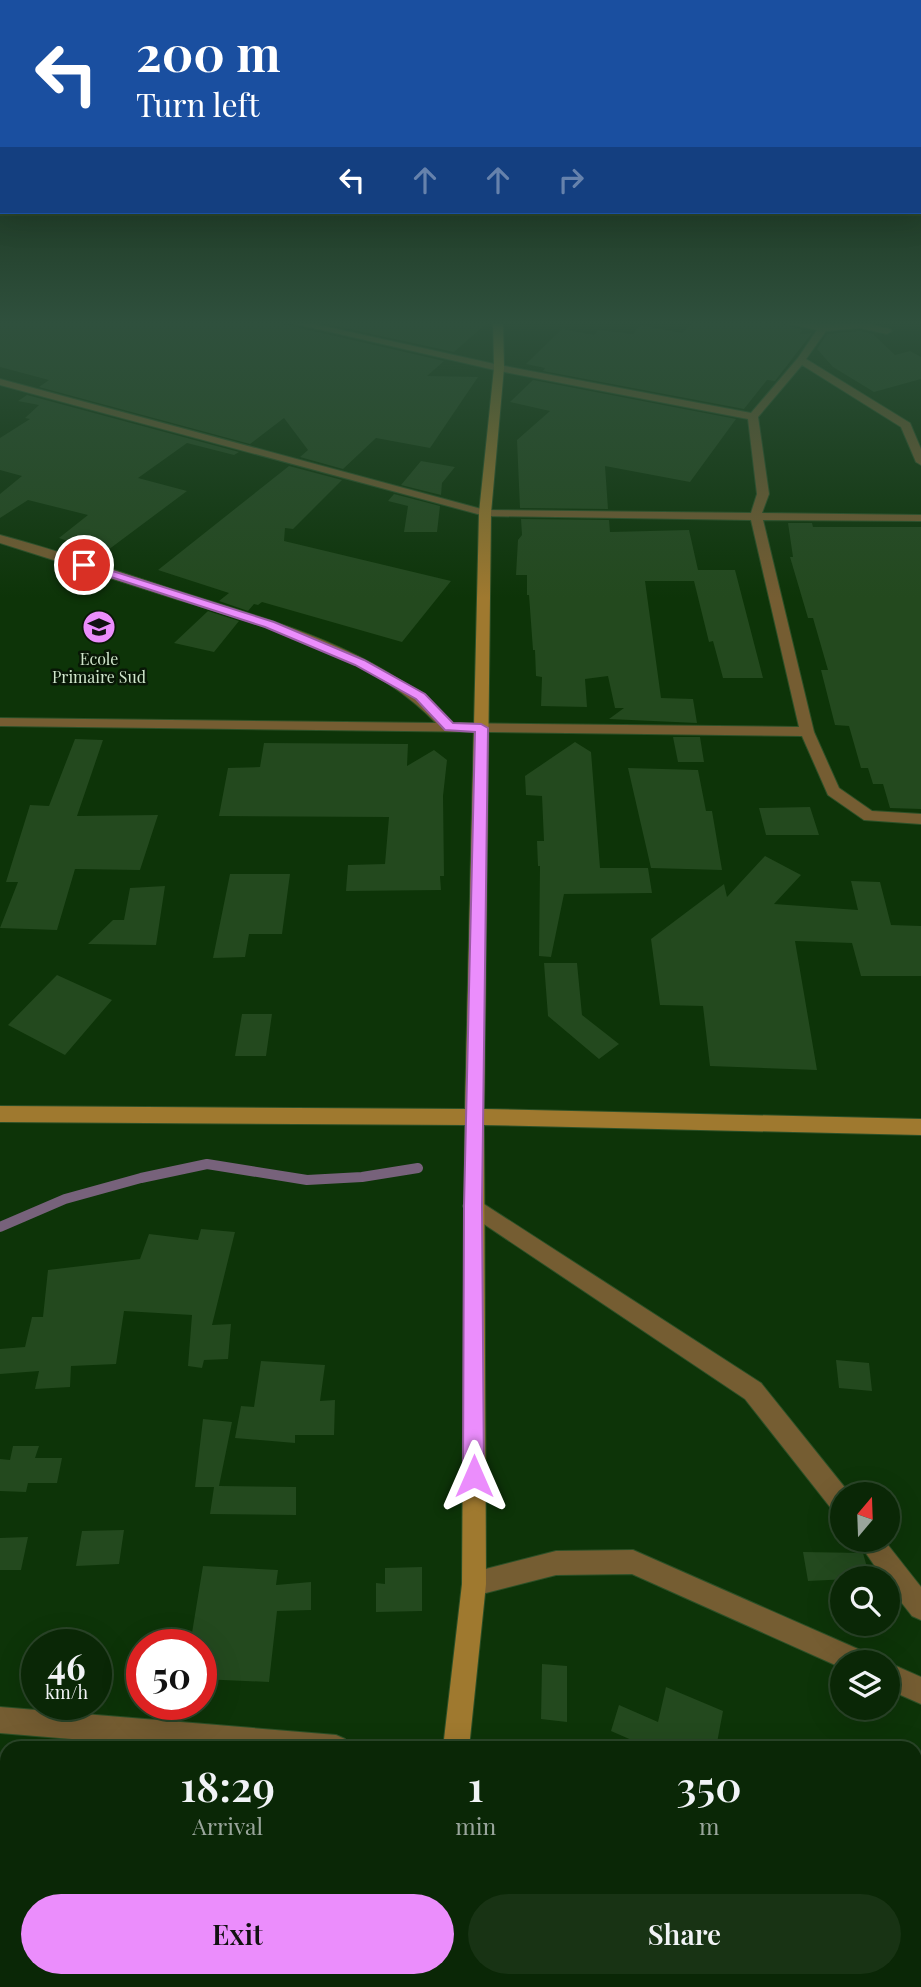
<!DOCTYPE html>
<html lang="en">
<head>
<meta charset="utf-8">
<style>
	:root { --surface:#0a2706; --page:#183314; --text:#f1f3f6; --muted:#99a59b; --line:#2a4428; --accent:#eb8dfc }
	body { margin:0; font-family:"Playfair Display",serif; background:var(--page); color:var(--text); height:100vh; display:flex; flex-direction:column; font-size:26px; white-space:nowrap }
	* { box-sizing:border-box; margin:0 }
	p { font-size:23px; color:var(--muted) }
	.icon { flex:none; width:38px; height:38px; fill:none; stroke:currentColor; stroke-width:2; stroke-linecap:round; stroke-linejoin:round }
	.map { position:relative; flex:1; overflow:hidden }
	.sheet { position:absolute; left:0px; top:1741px; width:922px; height:247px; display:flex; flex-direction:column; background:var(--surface); border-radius:21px 21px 0 0; box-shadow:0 7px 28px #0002,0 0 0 2px var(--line) }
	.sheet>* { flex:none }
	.banner { position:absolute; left:0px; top:0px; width:922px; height:214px; box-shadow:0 7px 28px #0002,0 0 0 2px var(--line); background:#1a4fa0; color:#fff; overflow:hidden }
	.needle { width:46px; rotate:19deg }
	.controls { position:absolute; left:830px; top:1482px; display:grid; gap:14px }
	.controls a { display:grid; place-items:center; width:70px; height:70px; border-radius:50%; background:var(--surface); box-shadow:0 7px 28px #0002,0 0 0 2px var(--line); font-size:35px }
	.speed { position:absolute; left:21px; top:1629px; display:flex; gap:14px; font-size:35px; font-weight:700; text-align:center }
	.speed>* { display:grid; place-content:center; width:91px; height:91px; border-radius:50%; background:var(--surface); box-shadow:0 7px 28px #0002,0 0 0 2px var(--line); line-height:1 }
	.speed small { font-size:18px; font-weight:400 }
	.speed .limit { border:10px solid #d22; background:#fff; color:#111 }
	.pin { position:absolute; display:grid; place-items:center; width:60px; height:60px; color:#fff; margin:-30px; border:4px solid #fff; border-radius:50%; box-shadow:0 2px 7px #0007 }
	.me { position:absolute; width:77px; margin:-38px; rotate:0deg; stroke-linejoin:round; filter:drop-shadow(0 0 5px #0008) }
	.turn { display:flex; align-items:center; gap:24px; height:147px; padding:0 21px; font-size:32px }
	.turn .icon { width:91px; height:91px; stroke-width:2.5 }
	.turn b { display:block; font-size:49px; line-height:60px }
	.lanes { display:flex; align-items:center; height:66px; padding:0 21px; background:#0003; justify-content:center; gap:35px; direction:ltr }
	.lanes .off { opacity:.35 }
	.eta { display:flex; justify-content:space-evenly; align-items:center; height:119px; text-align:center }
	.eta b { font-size:42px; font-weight:600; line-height:49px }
	.button { display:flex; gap:14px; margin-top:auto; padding:14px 21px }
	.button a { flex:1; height:80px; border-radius:42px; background:var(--accent); color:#111; font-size:28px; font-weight:600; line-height:80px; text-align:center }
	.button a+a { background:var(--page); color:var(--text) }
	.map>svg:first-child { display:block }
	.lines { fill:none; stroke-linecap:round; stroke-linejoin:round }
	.stream { stroke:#77627b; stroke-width:10 }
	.building { fill:#23491e }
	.street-casing { stroke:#2c5027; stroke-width:2 }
	.secondary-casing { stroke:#2c5027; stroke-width:2 }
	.street { fill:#755d32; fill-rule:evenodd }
	.secondary { fill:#9f792f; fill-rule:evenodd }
	.route { fill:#eb8dfc; stroke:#995ca4; stroke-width:2 }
	.labels { text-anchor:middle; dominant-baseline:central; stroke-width:5; stroke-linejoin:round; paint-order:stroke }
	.far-poi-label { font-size:16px; fill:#cfe5cb; stroke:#081706 }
</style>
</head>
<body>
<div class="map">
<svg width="921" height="1987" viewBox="0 0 921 1987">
	<rect width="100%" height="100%" fill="#0d3408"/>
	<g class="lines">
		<path class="stream" d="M0 1227 65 1199 141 1178 207 1164 307 1180 362 1177 418 1168"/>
	</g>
	<path class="building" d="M0 320H276L278 323 444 361 427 376 478 377 430 448 376 438 343 469 300 457 308 450 284 418 250 444 39 387 49 380 0 367Z
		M308 320H415L411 323 486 324 454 352Z
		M696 320H769L803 330 800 334 812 333 775 381 767 380 744 409 543 371 545 368 526 364 562 329 594 335 598 330 633 334 640 325 682 333Z
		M860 331 873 334 895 355 910 351 921 357V379L874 392 833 367 817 349 827 334Z
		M533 380 736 419 690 482 605 466 608 509 520 508 517 440 550 411 510 402Z
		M27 395 239 452 234 455 187 443 138 478 187 491 104 553 59 538 88 515 28 500 0 518V494L22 476 0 470V438L30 419 25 418 39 405 18 401Z
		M421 461 455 467 442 483 441 495 401 485Z
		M289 466 342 480 293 529 285 528 284 541 451 581 402 642 262 602 258 605 254 604 248 611 219 601 229 593 158 570Z
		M394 494 440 506 437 532H404L408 506 388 501Z
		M521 519 609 520 610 532 689 530 698 570H735L763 678H723L713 641 709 642 694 581H645L661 698 693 699 697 723 609 719 624 708H615L608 676 585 679 587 707 541 706 542 677 536 676 535 650H533L529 595H527V575H516L518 540 522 535Z
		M788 523H812L813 527H921V809L890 808 883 784H873L868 768H861L849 726 835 725 821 670H828L813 618H808L790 557H793Z
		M208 611 239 621 214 652 174 643Z
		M673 737H700L704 762H678Z
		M75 739 103 740 77 816 158 815 140 870 75 869 57 930 0 928 18 882H6L30 805 49 806Z
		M575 742 591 752 600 868H648L652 893 564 894 551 957 539 956 540 866H538L537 841H544L542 796 526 795 525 776Z
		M264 743 408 744 407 766 434 750 447 760 443 796 444 876H440L441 890 346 891 348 865 385 864 389 817 219 816 228 768 260 767Z
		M628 768 698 770 706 811H712L722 870 651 868Z
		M810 807 819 835H766L759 808Z
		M765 856 801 875 774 904 858 910 851 881 880 882 891 925 921 926V976H861L852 943 795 941 817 1070 710 1066 703 1006 660 1005 651 939 724 884 727 897Z
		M230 874H290L282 934H249L245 957 213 958Z
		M165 886 156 945 88 944 113 920H124L130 888Z
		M544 963H577L582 1015 619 1044 599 1059 548 1016Z
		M57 975 112 1000 65 1055 8 1025Z
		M242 1014H272L266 1056H235Z
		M201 1229 235 1232 212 1325 231 1324 228 1359 204 1360 202 1368 188 1366 192 1315 124 1311 116 1364 71 1366 70 1387 35 1389 39 1371 0 1374V1349L25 1347 32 1317H43L48 1270 140 1259 149 1234 198 1240Z
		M836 1360 869 1363 872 1391 839 1388Z
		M261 1361 325 1365 320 1401 335 1400 334 1435H295V1443L235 1438 241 1406 254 1407Z
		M203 1419 232 1422 219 1486 296 1487V1515L210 1514 214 1487H195Z
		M13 1446H39L35 1458H62L57 1483H28L26 1492 0 1491V1459L10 1460Z
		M124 1530 119 1564 76 1566 82 1531Z
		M28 1537 21 1570H0V1538Z
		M803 1552 863 1553 870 1578 808 1581Z
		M203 1566 278 1570 276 1585 311 1582V1610L277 1611 269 1682 201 1679V1645H190Z
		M422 1567V1611L376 1612V1583L385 1584V1568Z
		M542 1664 567 1666V1722L541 1719Z
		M666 1687 723 1711 716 1748H650L611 1731 619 1705 658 1722Z"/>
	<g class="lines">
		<defs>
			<path id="street" d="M279 320H296L499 365 751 413 798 358 817 330 772 320 820 325 823 320H833L830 325 860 322 890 329 892 331 887 334 860 328 826 331 806 359 910 423 921 449V465L916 462 901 427 802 365 758 417 769 494 762 513 921 515V521L763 520 814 732 839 788 872 811 921 814V824L864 820 828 795 802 736 0 726V718L436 723C369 653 264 626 173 598 115 580 58 561 0 543V535C60 551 119 572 178 591 274 622 379 648 452 723L799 727 751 520 485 516 0 385V379L485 510 751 513 757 494 748 419 499 371Z
				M473 1197 761 1383 850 1494H842V1516L834 1512 745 1399 466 1212 463 1206 466 1200Z
				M857 1540H884L921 1587V1620L912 1616 887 1584V1578H883Z
				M633 1550 867 1653 871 1662H842V1668L632 1574 556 1575 474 1596 465 1593 462 1584 465 1575 474 1572 556 1551Z
				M886 1662H887L921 1677V1704L887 1689Z
				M0 1707 336 1735 345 1739 349 1748H179L0 1733Z"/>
			<path id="secondary" d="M493 320H503L504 368 491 513 484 1109 921 1119V1135L484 1125 486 1584 469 1748H443L462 1584 465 1125 0 1122V1106L465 1109 479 513 494 368Z
				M428 1981H458V1987H428Z"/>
		</defs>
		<use href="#street" class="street-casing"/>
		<use href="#secondary" class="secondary-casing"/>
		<use href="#street" class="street"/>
		<use href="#secondary" class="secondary"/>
	</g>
	<linearGradient id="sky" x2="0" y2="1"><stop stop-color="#071d04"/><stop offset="0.54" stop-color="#2f503d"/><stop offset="1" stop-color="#2f503d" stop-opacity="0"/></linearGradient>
	<rect width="921" height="598" fill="url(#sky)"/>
	<path class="route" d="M84 562 274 622 364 660 425 694 453 723 481 724 488 728 482 1206 484 1476 481 1483 474 1486 466 1483 463 1476 464 1206 475 732 445 730 416 699 355 665 265 627 80 567 78 565Z"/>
	<defs>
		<symbol id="school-disc" viewBox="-11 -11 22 22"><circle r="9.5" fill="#eb8dfc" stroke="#081706"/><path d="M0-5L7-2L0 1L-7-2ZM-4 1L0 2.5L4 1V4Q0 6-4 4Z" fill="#111"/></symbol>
	</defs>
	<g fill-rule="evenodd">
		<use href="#school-disc" x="80" y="608" width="38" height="38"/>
	</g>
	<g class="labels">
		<g class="far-poi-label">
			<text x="99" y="658">Ecole<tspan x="99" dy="18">Primaire Sud</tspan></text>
		</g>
	</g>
</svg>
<div class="controls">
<a><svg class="needle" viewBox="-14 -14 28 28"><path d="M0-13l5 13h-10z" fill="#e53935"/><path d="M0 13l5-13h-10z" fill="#99a59b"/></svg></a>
<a><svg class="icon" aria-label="search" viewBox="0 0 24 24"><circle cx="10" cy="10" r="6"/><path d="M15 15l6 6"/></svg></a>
<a><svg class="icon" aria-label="layers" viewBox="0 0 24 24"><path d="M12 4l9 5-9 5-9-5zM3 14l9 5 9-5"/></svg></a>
</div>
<div class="speed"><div>46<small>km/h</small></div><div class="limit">50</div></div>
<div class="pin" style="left:84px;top:565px;background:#d93025"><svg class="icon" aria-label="arrive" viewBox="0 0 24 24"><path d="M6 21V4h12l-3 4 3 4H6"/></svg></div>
<svg class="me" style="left:474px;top:1476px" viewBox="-20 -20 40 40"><path d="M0-17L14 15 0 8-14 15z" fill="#eb8dfc" stroke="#fff" stroke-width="4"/></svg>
<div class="banner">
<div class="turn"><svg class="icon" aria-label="left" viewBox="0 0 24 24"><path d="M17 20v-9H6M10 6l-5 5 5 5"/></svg><div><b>200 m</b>Turn left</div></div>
<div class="lanes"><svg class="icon" aria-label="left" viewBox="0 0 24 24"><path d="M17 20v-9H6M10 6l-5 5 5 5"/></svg><svg class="icon off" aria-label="ahead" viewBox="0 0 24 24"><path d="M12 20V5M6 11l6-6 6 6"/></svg><svg class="icon off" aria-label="ahead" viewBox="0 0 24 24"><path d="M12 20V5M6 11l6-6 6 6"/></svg><svg class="icon off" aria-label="right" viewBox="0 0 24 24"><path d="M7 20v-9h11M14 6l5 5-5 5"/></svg></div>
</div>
<section class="sheet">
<div class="eta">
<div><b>18:29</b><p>Arrival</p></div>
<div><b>1</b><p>min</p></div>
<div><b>350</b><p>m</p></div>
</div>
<div class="button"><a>Exit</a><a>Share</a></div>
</section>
</div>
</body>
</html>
